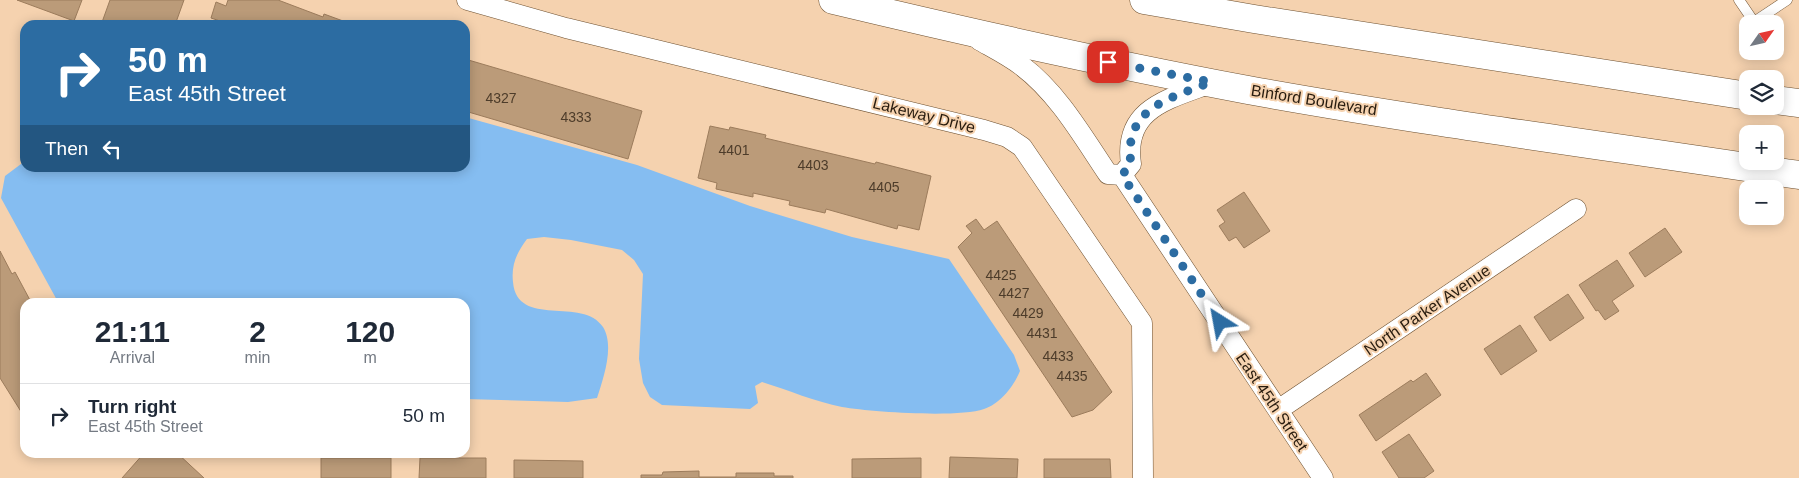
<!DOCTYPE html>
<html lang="en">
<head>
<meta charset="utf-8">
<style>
	:root { --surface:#fff; --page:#f2f2f3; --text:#1f2937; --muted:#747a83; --line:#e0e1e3 }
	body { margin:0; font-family:Arial,sans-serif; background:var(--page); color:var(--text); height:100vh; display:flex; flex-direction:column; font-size:19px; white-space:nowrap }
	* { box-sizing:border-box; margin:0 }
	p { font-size:16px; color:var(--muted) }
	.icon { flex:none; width:28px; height:28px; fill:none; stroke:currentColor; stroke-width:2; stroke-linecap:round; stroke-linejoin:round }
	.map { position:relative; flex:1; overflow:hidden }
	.details { position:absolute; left:20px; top:298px; width:450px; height:160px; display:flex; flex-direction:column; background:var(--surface); border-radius:15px; box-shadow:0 2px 12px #0003 }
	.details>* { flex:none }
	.hud { position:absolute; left:20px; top:20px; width:450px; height:152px; border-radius:15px; box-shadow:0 2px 12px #0003; background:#2c6ca2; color:#fff; overflow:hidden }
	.needle { width:32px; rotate:56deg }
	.fabs { position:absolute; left:1739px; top:15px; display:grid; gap:10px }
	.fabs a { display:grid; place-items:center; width:45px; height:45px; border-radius:10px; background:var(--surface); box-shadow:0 2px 12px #0003; font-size:25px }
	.pin { position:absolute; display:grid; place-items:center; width:42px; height:42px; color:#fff; margin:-21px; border-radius:10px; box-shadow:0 2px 8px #0006 }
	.me { position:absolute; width:55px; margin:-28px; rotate:326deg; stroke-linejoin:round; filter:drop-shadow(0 0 4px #0008) }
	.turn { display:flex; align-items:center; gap:18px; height:105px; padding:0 25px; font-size:22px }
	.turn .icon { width:65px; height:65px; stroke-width:2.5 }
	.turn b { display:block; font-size:35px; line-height:42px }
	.then { display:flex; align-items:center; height:48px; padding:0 25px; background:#0003; gap:10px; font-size:19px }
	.eta { display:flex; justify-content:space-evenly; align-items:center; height:85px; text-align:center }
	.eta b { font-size:30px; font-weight:800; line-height:35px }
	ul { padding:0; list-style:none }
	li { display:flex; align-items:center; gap:15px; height:65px; padding:0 25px; border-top:1px solid var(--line) }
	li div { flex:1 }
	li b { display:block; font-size:19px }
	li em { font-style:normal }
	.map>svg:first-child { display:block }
	.water { fill:#85bdf1 }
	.building { fill:#bb9b79; stroke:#9c7c5c }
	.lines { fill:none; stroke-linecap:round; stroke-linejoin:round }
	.lane-casing { stroke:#6d5030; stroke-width:11 }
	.street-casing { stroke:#6d5030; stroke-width:21 }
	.primary-casing { stroke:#6d5030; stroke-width:29 }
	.lane { stroke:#fff; stroke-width:10 }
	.street { stroke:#fff; stroke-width:20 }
	.primary { stroke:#fff; stroke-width:28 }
	.route { stroke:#2c6ca2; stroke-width:9; stroke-dasharray:0 16.2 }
	.labels { text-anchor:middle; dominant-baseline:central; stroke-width:4; stroke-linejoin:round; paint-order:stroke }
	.number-label { font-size:14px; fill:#4d3c2a }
	.street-label { font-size:16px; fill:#281c0f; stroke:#f5d2af }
</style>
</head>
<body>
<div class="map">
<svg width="1799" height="478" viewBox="0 0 1799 478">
	<rect width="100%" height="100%" fill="#f5d2af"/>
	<path class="water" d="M465 117 637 165 750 206 852 237 949 259 1014 355 1020 371C1014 386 1000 404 984 409 958 418 871 412 842 407 816 402 788 390 762 382L755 386 758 403 750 409 662 405 650 397 643 383 639 359 643 274 634 260 622 250 571 240 544 237 527 239C517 252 511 265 513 282 517 329 583 296 603 327 615 346 603 379 597 398L568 402 465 399V302H58L1 198 5 176 25 161V168H465Z"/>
	<path class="building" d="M17 0H82L74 21Z
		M110 0H184L175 25H101Z
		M228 0H278L323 17 324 14 354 25H222L223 22 211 18 216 2 226 6Z
		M465 59 642 111 628 159 465 111Z
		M710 126 729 130 730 127 766 135 765 138 875 164 876 162 931 176 919 230 898 225 897 229 826 209 825 213 789 205 790 201 753 193V197L716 189 717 183 698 178Z
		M1244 192 1270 231 1244 248 1236 237 1229 241 1219 226 1225 222 1217 210Z
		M976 219 984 230 997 221 1112 392 1093 410 1072 417 958 247 972 233 966 226Z
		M1665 228 1682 252 1645 277 1629 253Z
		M0 251 12 274 15 272 31 302H25V418L0 378Z
		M1617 260 1634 286 1612 301 1619 311 1605 320 1598 310 1596 311 1579 285Z
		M1568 294 1584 318 1550 341 1534 317Z
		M1520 325 1537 351 1501 375 1484 349Z
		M1426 373 1441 395 1376 441 1359 415 1411 380 1413 382Z
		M1409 434 1434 471 1424 478H1399L1382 452Z
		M145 452H176L204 478H122Z
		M950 457 1018 459 1017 478H949Z
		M321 458H391V478H321Z
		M420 458H486V478H419Z
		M921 458V478H852V459Z
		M1044 459H1110L1111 478H1044Z
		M514 460 583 461V478H514Z
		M699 471V477H736V473H774V476H793V478H641V475H662L663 472Z"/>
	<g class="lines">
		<defs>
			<path id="lane" d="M1739 0 1754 22 1787 0"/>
			<path id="street" d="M467 0 566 28 984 130 1007 137 1022 147 1142 323 1143 478
				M979 40C993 48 1009 56 1022 66 1058 93 1083 137 1108 174L1122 175
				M1122 175 1323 478
				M1122 175 1131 164C1123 108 1169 99 1211 83
				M1278 410 1576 209"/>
			<path id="primary" d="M833 0C971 33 1109 64 1248 90 1431 123 1615 147 1799 175
				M1144 0 1254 19 1748 96
				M1775 100 1799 103"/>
		</defs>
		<use href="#lane" class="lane-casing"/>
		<use href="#street" class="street-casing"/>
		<use href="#primary" class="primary-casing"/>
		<use href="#lane" class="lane"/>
		<use href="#street" class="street"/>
		<use href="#primary" class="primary"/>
	</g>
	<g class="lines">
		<path class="route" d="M1108 62 1211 82C1169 99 1123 108 1131 164L1122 175 1220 322"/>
	</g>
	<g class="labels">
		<g class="number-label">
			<text x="501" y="98">4327</text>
			<text x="576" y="117">4333</text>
			<text x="734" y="150">4401</text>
			<text x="813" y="165">4403</text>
			<text x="884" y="187">4405</text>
			<text x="1001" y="275">4425</text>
			<text x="1014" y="293">4427</text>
			<text x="1028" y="313">4429</text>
			<text x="1042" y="333">4431</text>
			<text x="1058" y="356">4433</text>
			<text x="1072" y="376">4435</text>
		</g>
		<g class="street-label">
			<text transform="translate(1314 100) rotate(9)">Binford Boulevard</text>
			<text transform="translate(924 115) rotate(14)">Lakeway Drive</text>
			<text transform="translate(1427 310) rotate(-34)">North Parker Avenue</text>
			<text transform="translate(1272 402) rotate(56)">East 45th Street</text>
		</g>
	</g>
</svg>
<div class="fabs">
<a><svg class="needle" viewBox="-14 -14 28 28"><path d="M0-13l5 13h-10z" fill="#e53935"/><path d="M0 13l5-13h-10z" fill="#747a83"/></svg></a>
<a><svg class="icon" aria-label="layers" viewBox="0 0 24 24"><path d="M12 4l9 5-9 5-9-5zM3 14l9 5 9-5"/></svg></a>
<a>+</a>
<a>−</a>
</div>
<div class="pin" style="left:1108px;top:62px;background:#d93025"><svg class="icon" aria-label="arrive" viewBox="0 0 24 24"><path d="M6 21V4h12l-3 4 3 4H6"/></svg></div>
<svg class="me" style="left:1220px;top:322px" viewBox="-20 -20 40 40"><path d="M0-17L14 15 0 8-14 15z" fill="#2c6ca2" stroke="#fff" stroke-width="4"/></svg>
<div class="hud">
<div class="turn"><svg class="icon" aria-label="right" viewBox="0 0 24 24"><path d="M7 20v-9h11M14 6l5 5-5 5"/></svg><div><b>50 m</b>East 45th Street</div></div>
<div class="then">Then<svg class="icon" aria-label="left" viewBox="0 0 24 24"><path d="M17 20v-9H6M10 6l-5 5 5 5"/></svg></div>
</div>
<section class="details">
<div class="eta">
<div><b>21:11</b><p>Arrival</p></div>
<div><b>2</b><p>min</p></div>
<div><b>120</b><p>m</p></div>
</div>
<ul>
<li><svg class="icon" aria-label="right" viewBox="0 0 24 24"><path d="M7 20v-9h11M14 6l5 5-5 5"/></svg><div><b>Turn right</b><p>East 45th Street</p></div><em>50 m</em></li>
</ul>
</section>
</div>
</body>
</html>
